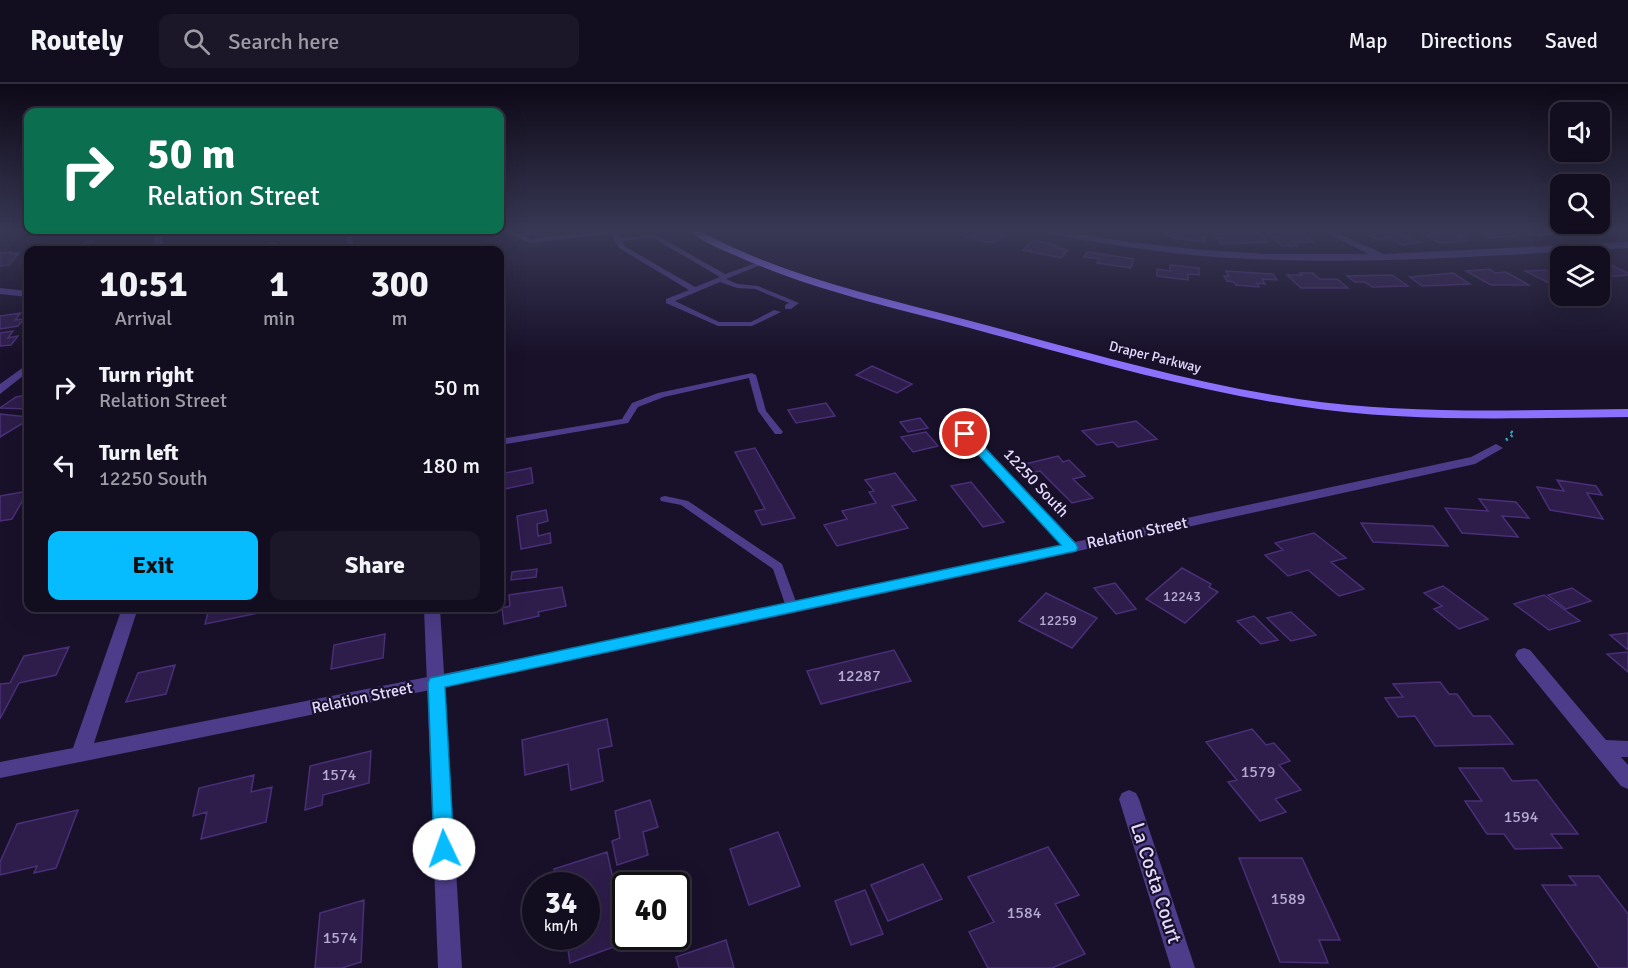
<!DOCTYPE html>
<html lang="en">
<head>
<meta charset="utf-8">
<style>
	:root { --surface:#130d20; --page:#1c1629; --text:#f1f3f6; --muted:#9d9ca5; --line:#322d3e; --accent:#06bcfe }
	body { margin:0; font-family:Signika,sans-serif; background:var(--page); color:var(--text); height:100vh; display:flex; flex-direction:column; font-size:22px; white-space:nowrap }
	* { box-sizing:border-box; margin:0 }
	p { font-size:20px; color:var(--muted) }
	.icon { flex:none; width:33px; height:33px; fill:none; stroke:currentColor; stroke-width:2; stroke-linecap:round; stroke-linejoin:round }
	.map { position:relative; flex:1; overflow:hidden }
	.details { position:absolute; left:24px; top:162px; width:480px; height:366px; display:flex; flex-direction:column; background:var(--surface); border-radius:12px; box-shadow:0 6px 24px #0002,0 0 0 2px var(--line) }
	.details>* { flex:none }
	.guide { position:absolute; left:24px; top:24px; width:480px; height:126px; border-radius:12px; box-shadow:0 6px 24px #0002,0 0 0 2px var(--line); background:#0b6e4f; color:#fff; overflow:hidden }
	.tools { position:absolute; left:1550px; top:18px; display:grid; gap:12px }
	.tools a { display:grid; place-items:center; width:60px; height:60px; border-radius:12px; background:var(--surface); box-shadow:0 6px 24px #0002,0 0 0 2px var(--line); font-size:30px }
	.speed { position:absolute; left:522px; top:788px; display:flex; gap:12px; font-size:30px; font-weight:700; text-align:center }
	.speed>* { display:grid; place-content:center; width:78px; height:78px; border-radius:50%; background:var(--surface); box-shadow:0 6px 24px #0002,0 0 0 2px var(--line); line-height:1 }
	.speed small { font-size:15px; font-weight:400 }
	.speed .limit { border:3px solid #111; border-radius:9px; background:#fff; color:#111 }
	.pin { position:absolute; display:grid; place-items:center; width:51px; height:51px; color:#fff; margin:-26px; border:3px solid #fff; border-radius:50%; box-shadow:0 2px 6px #0007 }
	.me { position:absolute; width:66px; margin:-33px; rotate:357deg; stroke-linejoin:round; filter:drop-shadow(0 0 4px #0008) }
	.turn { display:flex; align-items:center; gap:21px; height:126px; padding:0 24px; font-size:27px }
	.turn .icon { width:78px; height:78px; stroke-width:2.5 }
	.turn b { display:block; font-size:42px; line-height:51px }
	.eta { display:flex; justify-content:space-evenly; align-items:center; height:102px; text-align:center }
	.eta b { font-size:36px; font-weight:700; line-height:42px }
	.action { display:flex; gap:12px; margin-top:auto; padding:12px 24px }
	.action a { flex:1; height:69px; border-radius:12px; background:var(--accent); color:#111; font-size:24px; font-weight:700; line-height:69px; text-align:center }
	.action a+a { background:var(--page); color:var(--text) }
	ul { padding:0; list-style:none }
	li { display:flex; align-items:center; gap:18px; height:78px; padding:0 24px }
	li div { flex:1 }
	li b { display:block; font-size:22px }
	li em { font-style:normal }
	header { display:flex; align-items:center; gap:36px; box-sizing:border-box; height:84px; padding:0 30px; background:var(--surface); border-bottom:2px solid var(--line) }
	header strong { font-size:28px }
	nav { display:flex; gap:33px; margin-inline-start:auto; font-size:21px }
	.search { width:420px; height:54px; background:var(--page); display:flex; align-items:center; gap:15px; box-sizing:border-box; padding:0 21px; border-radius:12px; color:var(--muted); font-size:22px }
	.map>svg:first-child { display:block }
	.building { fill:#2e1d4b; stroke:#492f77; stroke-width:1.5 }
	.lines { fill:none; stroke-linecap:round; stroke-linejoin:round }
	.path { stroke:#31adbc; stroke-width:3; stroke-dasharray:2 4; stroke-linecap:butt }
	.service { fill:#4c3c89; fill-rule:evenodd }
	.minor { fill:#4c3c89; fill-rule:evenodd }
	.tertiary { fill:#4c3c89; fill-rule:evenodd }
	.secondary { fill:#8c71ff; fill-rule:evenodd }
	.route { fill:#06bcfe; stroke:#047aa5; stroke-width:1.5 }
	.labels { text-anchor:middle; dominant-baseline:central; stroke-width:4.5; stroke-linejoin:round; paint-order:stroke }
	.far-street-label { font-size:14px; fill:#e4daff; stroke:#19112a }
	.number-label { font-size:14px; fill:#b6abd2 }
	.street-label { font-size:16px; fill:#e4daff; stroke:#19112a }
	.near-number-label { font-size:16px; fill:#b6abd2 }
	.near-street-label { font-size:20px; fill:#e4daff; stroke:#19112a }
</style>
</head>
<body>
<header>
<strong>Routely</strong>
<div class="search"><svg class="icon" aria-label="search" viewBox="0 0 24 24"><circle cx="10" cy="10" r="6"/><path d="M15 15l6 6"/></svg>Search here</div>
<nav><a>Map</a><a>Directions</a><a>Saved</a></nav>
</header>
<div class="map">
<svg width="1628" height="884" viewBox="0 0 1628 884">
	<rect width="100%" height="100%" fill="#19112a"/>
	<path class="building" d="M968 147H992L1007 151 995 158H986L967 153 975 149Z
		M1164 147 1198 148 1199 152 1204 153 1205 158 1173 154 1172 152 1164 151Z
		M1219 147 1258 148 1268 158 1221 160 1216 154H1225Z
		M1375 147 1380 149 1394 147 1420 158 1403 161 1389 154 1379 156 1361 148Z
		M1477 147H1505L1517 152 1488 154Z
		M1525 147H1565L1567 148 1536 152Z
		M1267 148H1301L1313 158H1293L1298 162H1282Z
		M1455 148 1464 152 1459 153 1467 157 1440 159 1423 150Z
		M1033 156 1056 161 1053 163 1068 166 1061 174 1023 166Z
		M94 157 87 166H62L63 164 82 162 85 158Z
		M12 168 9 170 19 169 9 181 0 182V169Z
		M1087 168 1134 175 1131 184 1097 179 1099 175 1084 173Z
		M1599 178H1604L1628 189V191L1606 193 1599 189Z
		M1170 181 1199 184V191L1188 190V196L1157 192V185L1170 187Z
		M1490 185 1495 189 1506 188 1529 201H1491L1466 187Z
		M1545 186 1553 189H1560V201H1553L1525 187Z
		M1226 187 1273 190 1277 196 1262 195 1265 200 1257 199 1259 203 1236 201 1234 198 1227 197 1224 192H1229Z
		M1300 189H1313L1319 195H1337L1348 204H1301L1287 191H1302Z
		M1453 189 1470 200 1422 202 1410 193Z
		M1392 191 1408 202 1372 203 1365 198H1355L1347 192Z
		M21 229 15 236 24 235 18 242 0 245V232Z
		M13 247 8 254 18 252 11 261 0 262V249Z
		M872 282 912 300 897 309 856 291Z
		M28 311V325L0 324 16 313Z
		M826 319 835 332 796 339 788 326Z
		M0 330 28 333V336L0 353Z
		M920 334 928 344 908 348 900 338Z
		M1136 337 1157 355 1118 363 1113 358 1097 361 1082 347Z
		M926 348 938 362 913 368 901 353Z
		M755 364 795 434 762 441 755 427 765 425 735 368Z
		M1058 372 1063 378 1069 376 1085 392 1073 395 1093 414 1072 419 1040 387 1029 389 1021 381Z
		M531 384 533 399 500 406V390Z
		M895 389 916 416 892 422 908 444 837 462 824 441 847 435 842 427 876 419 869 408 874 407 865 396Z
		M1557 396 1596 402 1602 411 1587 409 1603 435 1550 426 1537 403 1564 407Z
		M971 398 1004 438 983 443 951 402Z
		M28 407 12 435 0 437V412Z
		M1479 415 1516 418 1529 434 1502 432 1518 453 1462 449 1445 424 1488 427Z
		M546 426 548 437 537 440 538 452 550 449 551 459 521 465 517 432Z
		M1361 439 1433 442 1448 462 1373 458Z
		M1314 449 1346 474 1331 478 1364 505 1339 512 1308 486 1288 492 1265 471 1283 466 1275 459Z
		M1182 484 1211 500 1209 503 1218 508 1185 539 1146 515Z
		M537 485 536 493 511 496 512 488Z
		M1115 499 1136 525 1116 530 1094 504Z
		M1443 502 1488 535 1459 545 1434 525 1442 522 1424 509Z
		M562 503 566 522 538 528 539 532 504 540 502 524 510 522 509 511Z
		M1572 504 1591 517 1566 525 1548 511Z
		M1046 509 1097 534 1072 564 1019 537Z
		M1544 511 1580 537 1549 546 1514 520Z
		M209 524H259L258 529 205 540Z
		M1291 528 1316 551 1291 557 1267 534Z
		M1254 532 1278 556 1261 560 1237 537Z
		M1628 549V566L1610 551Z
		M385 550 383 574 331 585 334 561Z
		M69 563 56 591 19 599 0 635V600L10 599 24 572Z
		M894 566 911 597 821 620 807 587Z
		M1628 568V588L1607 570Z
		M175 581 166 610 126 618 138 589Z
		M1440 598 1449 610H1457L1473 632H1490L1513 660 1435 662 1415 632 1398 633 1385 614 1403 613 1393 600Z
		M607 635 612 662 598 665 603 697 571 706 568 680 525 691 522 656Z
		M1252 645 1266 661 1274 659 1290 677 1279 681 1301 706 1275 715 1286 728 1260 737 1228 698 1237 696 1206 658Z
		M371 667 369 699 323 711 322 721 305 726 310 682Z
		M1459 684H1503L1512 697 1537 696 1578 750H1551L1562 764 1515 765 1504 750H1487L1465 717H1482Z
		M254 691 251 708 272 703 266 738 201 755 207 728 193 732 199 704Z
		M650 716 658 743 643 748 648 771 617 781 612 757 620 754 615 727Z
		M78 726 56 784 34 789 37 782 0 791V778L17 740Z
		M778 748 800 802 749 821 730 765Z
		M1048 763 1079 811 1055 820 1085 870 1052 884H988L969 848 994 838 968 793Z
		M607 768 627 858 570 879 566 852H586V801H557L554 785Z
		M1239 774H1302L1340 856H1319L1328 879 1280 878Z
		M923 780 942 815 888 837 871 801Z
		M1569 792H1599L1628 830V884H1599L1542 801H1576Z
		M865 806 883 850 851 861 835 817Z
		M364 816 361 878 342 884H315L320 829Z
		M726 856 734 884H679L676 873Z"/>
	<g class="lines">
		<path class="path" d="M1506 356 1514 350 1509 346"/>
		<path class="service" d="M314 147H325L307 152 304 150Z
			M346 147H352L353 165 348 164Z
			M504 147H512L517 149 550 147 524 152 531 155 603 147H620L617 149 621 154 656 151 725 190 759 178H763V180L726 195 738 200 758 202 799 219 791 225H785V221L789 219 755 205 737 204 720 198 675 217 719 238H751L774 226 781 228 752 242H718L666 219V215L689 206 619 164 611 150 530 159ZM653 154 720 193 695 203 624 162 623 157Z
			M275 158 277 159V161L250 166H239Z
			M752 289 756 291 766 327 783 348 781 350H775L758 327 749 294 664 313 638 323 628 339 500 361V355L622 335 632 319 658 309Z
			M665 412 688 417 782 480 798 523 796 526H788L786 523 773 485 681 421 661 417 660 415 661 413Z"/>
		<path class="minor" d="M1044 147H1062L1121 157 1193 165 1265 170H1369L1322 147H1333L1384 170 1628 158V164C1483 172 1337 184 1192 171 1143 166 1096 158 1048 150Z
			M0 204 28 207V213L0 210Z
			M28 280V288L0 310V300Z
			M950 329 954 330 1075 458 1471 373 1496 360 1503 364 1475 380C984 488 493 596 0 694V678L73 664 122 524H138L94 659 554 568 1061 461 946 336 944 333Z
			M1524 564 1530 566 1606 656 1628 657V673H1621L1628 681V705L1621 702 1518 576 1515 571 1518 566Z
			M1129 706 1136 709 1139 715 1195 884H1171L1119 715 1122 709Z"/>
		<path class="tertiary" d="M155 147H163V166H154Z
			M424 524H440L462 884H438Z"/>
		<path class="secondary" d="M690 147H700C783 192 872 211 963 235 1074 264 1184 298 1298 315 1407 331 1518 326 1628 325V333C1518 334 1407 339 1298 322 1168 303 1043 262 916 230 853 214 791 197 732 170 718 164 700 157 690 147Z"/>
	</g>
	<linearGradient id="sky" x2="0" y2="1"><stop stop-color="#0e0917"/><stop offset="0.54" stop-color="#383855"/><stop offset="1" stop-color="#383855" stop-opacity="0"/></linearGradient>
	<rect width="1628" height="271" fill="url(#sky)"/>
	<path class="route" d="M965 346 969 347 1076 460 1078 464 1076 467 445 603 454 765 451 772 444 774 437 772 434 765 428 599 430 594 1061 461 961 352 959 350Z"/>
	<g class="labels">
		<g class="far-street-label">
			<text transform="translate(1155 273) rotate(14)">Draper Parkway</text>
		</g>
		<g class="number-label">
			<text x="1182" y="512">12243</text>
			<text x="1058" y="536">12259</text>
		</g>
		<g class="street-label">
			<text transform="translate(1036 399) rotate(47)">12250 South</text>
			<text transform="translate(1137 449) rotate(-12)">Relation Street</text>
			<text transform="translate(362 614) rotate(-12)">Relation Street</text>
		</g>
		<g class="near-number-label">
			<text x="859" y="592">12287</text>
			<text x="1258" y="688">1579</text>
			<text x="339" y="691">1574</text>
			<text x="1521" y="733">1594</text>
			<text x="1288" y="815">1589</text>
			<text x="1024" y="829">1584</text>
			<text x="340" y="854">1574</text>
		</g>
		<g class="near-street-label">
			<text transform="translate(1156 799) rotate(72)">La Costa Court</text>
		</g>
	</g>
</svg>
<div class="tools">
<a><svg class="icon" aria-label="sound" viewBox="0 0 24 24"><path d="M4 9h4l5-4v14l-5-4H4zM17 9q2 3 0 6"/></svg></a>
<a><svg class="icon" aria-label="search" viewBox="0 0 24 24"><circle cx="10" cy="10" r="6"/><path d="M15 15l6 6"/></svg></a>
<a><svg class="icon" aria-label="layers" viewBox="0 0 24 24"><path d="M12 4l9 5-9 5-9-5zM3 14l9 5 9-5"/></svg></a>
</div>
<div class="speed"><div>34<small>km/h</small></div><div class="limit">40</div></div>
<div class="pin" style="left:965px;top:350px;background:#d93025"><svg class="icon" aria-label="arrive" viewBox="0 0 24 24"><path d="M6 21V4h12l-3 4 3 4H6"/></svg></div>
<svg class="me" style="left:444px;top:765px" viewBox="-20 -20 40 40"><circle r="19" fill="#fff"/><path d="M0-13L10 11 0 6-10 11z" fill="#06bcfe"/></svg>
<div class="guide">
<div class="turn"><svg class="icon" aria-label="right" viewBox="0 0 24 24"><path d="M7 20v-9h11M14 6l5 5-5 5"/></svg><div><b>50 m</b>Relation Street</div></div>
</div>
<section class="details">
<div class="eta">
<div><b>10:51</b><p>Arrival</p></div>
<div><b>1</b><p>min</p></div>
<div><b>300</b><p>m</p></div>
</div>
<ul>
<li><svg class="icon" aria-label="right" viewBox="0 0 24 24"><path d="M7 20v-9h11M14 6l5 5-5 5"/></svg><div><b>Turn right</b><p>Relation Street</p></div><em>50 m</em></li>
<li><svg class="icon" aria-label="left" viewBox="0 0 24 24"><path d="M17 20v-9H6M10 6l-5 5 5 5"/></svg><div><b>Turn left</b><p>12250 South</p></div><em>180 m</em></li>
</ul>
<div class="action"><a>Exit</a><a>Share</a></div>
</section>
</div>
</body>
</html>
